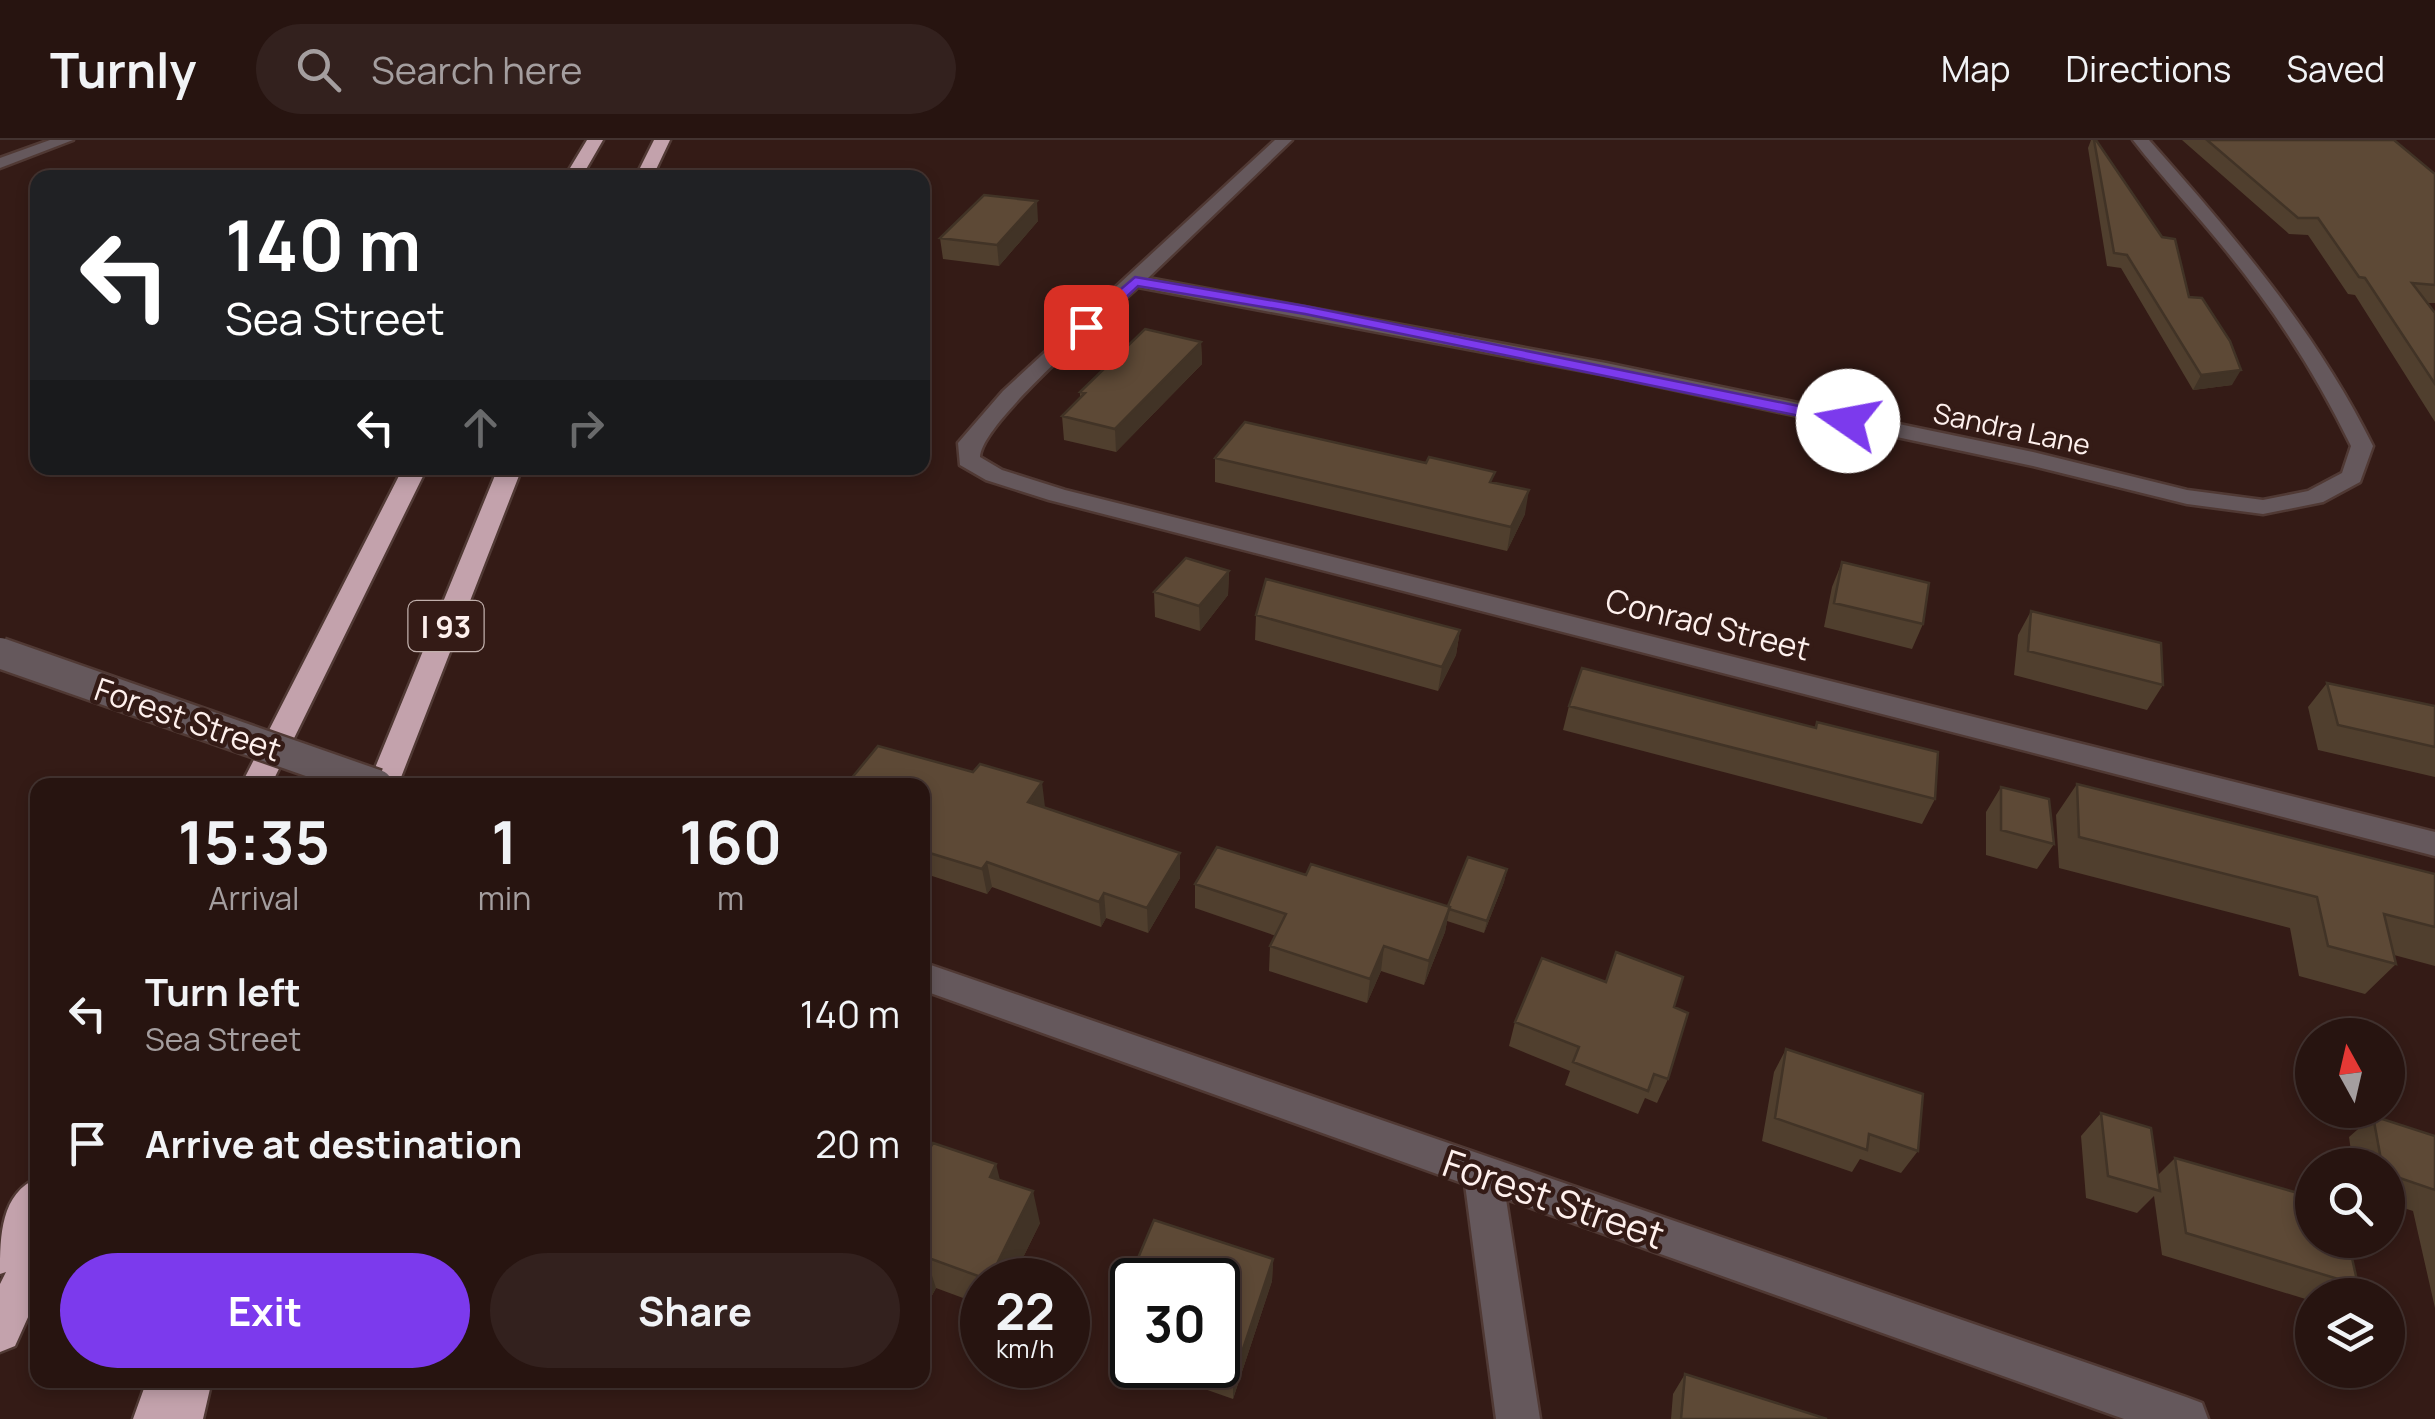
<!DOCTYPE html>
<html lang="en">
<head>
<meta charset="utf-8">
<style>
	:root { --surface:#271410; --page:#33211e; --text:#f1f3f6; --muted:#a49e9f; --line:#433330; --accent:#7c3aed }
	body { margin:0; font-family:Manrope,sans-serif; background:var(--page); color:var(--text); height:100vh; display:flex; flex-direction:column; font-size:38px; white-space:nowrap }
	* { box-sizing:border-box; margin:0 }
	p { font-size:32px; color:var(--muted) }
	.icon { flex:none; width:55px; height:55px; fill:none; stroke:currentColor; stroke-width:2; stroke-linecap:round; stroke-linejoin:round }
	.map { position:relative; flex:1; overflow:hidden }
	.drawer { position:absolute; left:30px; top:638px; width:900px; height:610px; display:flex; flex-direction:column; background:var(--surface); border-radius:20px; box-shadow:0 5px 15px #0003,0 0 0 2px var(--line) }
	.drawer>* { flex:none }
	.top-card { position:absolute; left:30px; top:30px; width:900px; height:305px; border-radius:20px; box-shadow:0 5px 15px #0003,0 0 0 2px var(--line); background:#202124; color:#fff; overflow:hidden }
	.needle { width:65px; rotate:352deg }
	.controls { position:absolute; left:2295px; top:878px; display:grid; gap:20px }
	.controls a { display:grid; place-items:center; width:110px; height:110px; border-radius:50%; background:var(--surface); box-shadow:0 5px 15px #0003,0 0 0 2px var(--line); font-size:50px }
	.speed { position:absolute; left:960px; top:1118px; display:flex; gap:20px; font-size:50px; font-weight:700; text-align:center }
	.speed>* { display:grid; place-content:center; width:130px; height:130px; border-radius:50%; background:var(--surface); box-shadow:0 5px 15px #0003,0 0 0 2px var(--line); line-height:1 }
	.speed small { font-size:25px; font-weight:400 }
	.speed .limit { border:5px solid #111; border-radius:15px; background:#fff; color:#111 }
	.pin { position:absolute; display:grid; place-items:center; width:85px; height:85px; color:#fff; margin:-42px; border-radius:20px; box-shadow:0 5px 15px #0006 }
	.me { position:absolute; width:110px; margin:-55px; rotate:282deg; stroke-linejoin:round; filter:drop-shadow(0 0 8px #0008) }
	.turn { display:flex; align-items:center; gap:35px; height:210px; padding:0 30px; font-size:45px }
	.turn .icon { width:130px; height:130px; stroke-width:2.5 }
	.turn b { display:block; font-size:70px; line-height:85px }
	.lanes { display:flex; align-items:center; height:95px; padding:0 30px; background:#0003; justify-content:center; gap:50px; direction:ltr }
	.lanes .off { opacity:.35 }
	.eta { display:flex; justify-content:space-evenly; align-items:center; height:170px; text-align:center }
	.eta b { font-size:60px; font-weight:700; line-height:70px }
	.cta { display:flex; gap:20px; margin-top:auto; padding:20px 30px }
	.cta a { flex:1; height:115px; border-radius:60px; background:var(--accent); color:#fff; font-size:40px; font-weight:700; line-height:115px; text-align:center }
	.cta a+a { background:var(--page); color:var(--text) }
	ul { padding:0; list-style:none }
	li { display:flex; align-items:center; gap:30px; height:130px; padding:0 30px }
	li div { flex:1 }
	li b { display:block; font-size:38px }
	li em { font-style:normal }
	header { display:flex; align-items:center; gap:60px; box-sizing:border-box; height:140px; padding:0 50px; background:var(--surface); border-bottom:2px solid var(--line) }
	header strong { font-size:48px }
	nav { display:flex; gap:55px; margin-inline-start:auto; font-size:35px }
	.search { width:700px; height:90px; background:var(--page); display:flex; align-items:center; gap:25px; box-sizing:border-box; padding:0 35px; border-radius:55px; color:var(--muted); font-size:38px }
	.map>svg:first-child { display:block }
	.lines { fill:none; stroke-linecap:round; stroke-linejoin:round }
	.minor-casing { stroke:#503934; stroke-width:5 }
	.highway-casing { stroke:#503934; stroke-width:5 }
	.minor { fill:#65585c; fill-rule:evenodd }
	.highway { fill:#c3a2ac; fill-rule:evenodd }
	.minor-bridge-casing { stroke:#503934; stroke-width:35; stroke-linecap:butt }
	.minor-bridge { stroke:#65585c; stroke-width:30 }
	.wall { fill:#503f2e }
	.shaded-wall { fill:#413326 }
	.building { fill:#5d4936; stroke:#413326; stroke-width:2.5 }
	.route { fill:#7c3aed; stroke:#51269a; stroke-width:2.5 }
	.labels { text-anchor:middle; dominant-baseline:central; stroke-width:9; stroke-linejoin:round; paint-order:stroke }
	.far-street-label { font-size:28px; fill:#fef0ed; stroke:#341b16 }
	.shield { fill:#341b16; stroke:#c1b0ac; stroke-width:2.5 }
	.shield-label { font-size:30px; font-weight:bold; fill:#fef0ed }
	.street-label { font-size:32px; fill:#fef0ed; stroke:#341b16 }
	.near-street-label { font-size:38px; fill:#fef0ed; stroke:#341b16 }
</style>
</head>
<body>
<header>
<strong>Turnly</strong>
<div class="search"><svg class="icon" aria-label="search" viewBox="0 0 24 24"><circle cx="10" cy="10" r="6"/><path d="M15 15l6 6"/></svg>Search here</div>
<nav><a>Map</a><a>Directions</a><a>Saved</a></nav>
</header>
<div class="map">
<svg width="2435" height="1279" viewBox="0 0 2435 1279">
	<rect width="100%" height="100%" fill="#341b16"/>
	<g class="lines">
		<defs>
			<path id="minor" d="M50 0H73L0 28V18Z
				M1275 0H1292L1148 138 1606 223 2033 312 2187 350 2263 360 2308 351 2342 333 2351 306C2317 236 2276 172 2227 112 2197 74 2163 39 2133 0H2149C2234 96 2316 191 2373 306L2360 342 2323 362 2263 374 2187 364 2033 326 1606 235 1138 147C1107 176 981 283 980 317L1002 330 1065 350 2435 692V716L1049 360 986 340 960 325 958 303 1003 251Z
				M922 822 2186 1257 2202 1263 2208 1279H2124L1506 1059 1540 1279H1496L1465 1044 922 850Z"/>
			<path id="highway" d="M587 0H603L581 38H564Z
				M654 0H670L652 38H635Z
				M403 328H427L271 645H241Z
				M498 328H522L398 645H368Z
				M38 1038V1155L15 1206 0 1212V1144L6 1132 0 1134C0 1098 0 1053 38 1038Z
				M147 1240H212L203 1279H133Z"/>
		</defs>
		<use href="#minor" class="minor-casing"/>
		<use href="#highway" class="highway-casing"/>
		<use href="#minor" class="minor"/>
		<use href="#highway" class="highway"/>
		<defs>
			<path id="minor-bridge" d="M0 513 377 645"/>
		</defs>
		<use href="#minor-bridge" class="minor-bridge-casing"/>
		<use href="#minor-bridge" class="minor-bridge"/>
	</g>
	<path class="wall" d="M2091 0H2096L2189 157 2232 245 2193 250 2121 128 2107 126 2088 8Z
		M2182 0H2394L2435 34V163H2427L2435 173V282L2355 155 2348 154 2308 95 2289 94Z
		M1038 81 999 126 943 119 940 98Z
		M1201 202 1202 224 1116 312 1064 300 1062 276 1080 258V252Z
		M1215 318 1493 342 1525 374 1507 411 1215 342Z
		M1842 422 1923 484 1912 509 1824 487 1832 447Z
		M1229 431 1228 455 1200 491 1155 477 1154 452Z
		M2031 471 2163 545 2147 570 2014 535 2018 495Z
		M1256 475 1460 490 1456 515 1438 551 1255 500Z
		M2327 543 2435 566V637L2318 610 2308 567Z
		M1569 566 1814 588 1817 582 1935 659 1922 684 1563 590Z
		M2077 644 2435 734V826L2394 815 2396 824 2365 854 2299 836 2290 788 2059 728 2056 675Z
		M922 645 1045 667 1180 713V738L1148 793 1106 778 1101 787 992 747 987 754 929 735 926 723 922 722Z
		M2001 647 2054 704 2037 729 1986 715V672Z
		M1507 729 1504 742 1484 793 1447 781 1445 792 1424 845 1381 831 1367 863 1269 831 1270 806 1276 796 1195 768V744L1306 735 1448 766Z
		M1674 867 1668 939 1657 963 1645 958 1638 974 1565 945 1570 931 1509 906 1515 882Z
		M1786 909 1918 1011 1901 1033 1860 1019 1852 1032 1762 1001 1774 932Z
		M2101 973 2158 1035 2175 1018 2358 1145 2344 1155H2312V1161L2162 1115 2154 1056 2137 1073 2086 1058 2081 996Z
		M2373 976 2435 996V1168L2413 1071 2388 1063V1025H2353L2349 997Z
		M922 1009 1000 1040 1040 1083 1012 1140H982V1165L936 1148 922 1174Z
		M1154 1080 1273 1119 1272 1141 1233 1259 1162 1234 1161 1225H1218V1140H1132V1185L1123 1182 1120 1161Z
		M1685 1234 1827 1279H1671L1673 1254Z"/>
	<path class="shaded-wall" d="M1037 61 1038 81 999 126 997 105Z
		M1201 202 1202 224 1116 312 1115 289Z
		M2241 230 2232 245 2193 250 2201 235Z
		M1529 350 1525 374 1507 411 1511 387Z
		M1229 431 1228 455 1200 491 1199 466Z
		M1460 490 1456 515 1438 551 1442 527Z
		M1042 642 1045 667 1031 687 1028 662Z
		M1180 713V738L1148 793 1147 768Z
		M987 722 992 747 987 754 982 729Z
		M1507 729 1504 742 1484 793 1487 781Z
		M1104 753 1106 778 1101 787 1099 762Z
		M1450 767 1445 792 1424 845 1429 821Z
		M1384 806 1381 831 1367 863 1370 839Z
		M996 1024 1004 1056 990 1037Z
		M1033 1051 1040 1083 1012 1140H989Z
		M926 1117 936 1148 922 1174V1123Z
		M1273 1119 1272 1141 1233 1259V1239Z"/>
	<path class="building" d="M2094 0H2096L2162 97 2175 99 2189 157 2202 158 2230 201 2241 230 2201 235 2127 115 2114 113Z
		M2207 0H2394L2435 34V145L2412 143 2435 173V244L2365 138 2359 137 2318 78H2298Z
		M984 55 1037 61 997 105 940 98Z
		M1145 189 1201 202 1115 289 1062 276 1085 253 1080 252Z
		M1245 282 1426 323 1429 317 1495 332 1490 342 1529 350 1511 387 1215 318Z
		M1186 418 1229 431 1199 466 1154 452Z
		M1842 422 1929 443 1923 484 1834 463Z
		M1266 439 1460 490 1442 527 1256 475Z
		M2031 471 2161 503 2163 545 2028 511Z
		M1582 528 1816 588 1817 582 1938 612 1935 659 1569 566Z
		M2327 543 2435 566V607L2338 585Z
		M878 606 973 632 980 624 1042 642 1028 662 1180 713 1147 768 1104 753 1099 762 987 722 982 729 923 711 930 701 922 699V645H846Z
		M2077 644 2435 734V787L2384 774 2396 824 2328 806 2317 757 2079 697Z
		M2001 647 2049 659 2054 704 2001 690Z
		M1217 707 1306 735 1311 724 1450 767 1429 821 1384 806 1370 839 1270 806 1286 774 1195 744Z
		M1468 717 1507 729 1487 781 1449 769 1450 767 1448 766Z
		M1616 812 1683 837 1674 867 1688 873 1668 939 1654 934 1648 951 1573 922 1579 907 1515 882 1542 818 1606 842Z
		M1786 909 1923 954 1918 1011 1869 994 1867 1010 1775 978Z
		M2101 973 2151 988 2160 1051 2108 1036Z
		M2373 976 2435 996V1050L2388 1034V1025H2382Z
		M933 1003 996 1024 990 1037 1033 1051 989 1140 926 1117 922 1123V1009L928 1011Z
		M2175 1018 2312 1057V1100H2348L2358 1145 2186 1093Z
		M1154 1080 1273 1119 1233 1239 1193 1225H1218V1140H1132V1165L1120 1161Z
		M1685 1234 1827 1279H1681Z"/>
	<path class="route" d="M1135 137 1305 166 1848 276 1857 281 1848 286 1305 174 1138 146 1091 190H1080V184Z"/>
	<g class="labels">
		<g class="far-street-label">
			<text transform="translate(2012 288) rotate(12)">Sandra Lane</text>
		</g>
		<rect class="shield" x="408.5" y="461" width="75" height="50" rx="8"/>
		<g class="shield-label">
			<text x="446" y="486">I 93</text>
		</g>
		<g class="street-label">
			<text transform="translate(1708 484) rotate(14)">Conrad Street</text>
			<text transform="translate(188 579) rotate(19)">Forest Street</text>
		</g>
		<g class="near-street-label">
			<text transform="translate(1554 1058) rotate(19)">Forest Street</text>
		</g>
	</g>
</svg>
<div class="controls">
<a><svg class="needle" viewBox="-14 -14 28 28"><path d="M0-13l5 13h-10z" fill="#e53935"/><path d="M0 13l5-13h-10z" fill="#a49e9f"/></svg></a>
<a><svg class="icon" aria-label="search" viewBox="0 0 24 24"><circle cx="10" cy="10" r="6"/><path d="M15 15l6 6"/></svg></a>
<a><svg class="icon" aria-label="layers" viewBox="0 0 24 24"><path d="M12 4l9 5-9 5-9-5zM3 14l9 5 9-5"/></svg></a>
</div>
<div class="speed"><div>22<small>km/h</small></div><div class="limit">30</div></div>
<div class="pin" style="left:1086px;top:187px;background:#d93025"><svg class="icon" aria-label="arrive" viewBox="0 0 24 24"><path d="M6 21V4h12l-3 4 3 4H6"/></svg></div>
<svg class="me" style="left:1848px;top:281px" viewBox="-20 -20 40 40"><circle r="19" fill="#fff"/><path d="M0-13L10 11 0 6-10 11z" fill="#7c3aed"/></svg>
<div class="top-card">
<div class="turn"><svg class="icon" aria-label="left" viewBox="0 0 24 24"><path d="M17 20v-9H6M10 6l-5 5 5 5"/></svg><div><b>140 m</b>Sea Street</div></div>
<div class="lanes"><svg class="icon" aria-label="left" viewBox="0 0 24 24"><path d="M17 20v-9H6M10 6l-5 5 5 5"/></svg><svg class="icon off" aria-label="ahead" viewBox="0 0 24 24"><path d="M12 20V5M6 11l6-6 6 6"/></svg><svg class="icon off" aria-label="right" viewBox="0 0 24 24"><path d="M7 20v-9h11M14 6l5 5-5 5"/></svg></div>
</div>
<section class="drawer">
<div class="eta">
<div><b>15:35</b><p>Arrival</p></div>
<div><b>1</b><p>min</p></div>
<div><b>160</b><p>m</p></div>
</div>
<ul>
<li><svg class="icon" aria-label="left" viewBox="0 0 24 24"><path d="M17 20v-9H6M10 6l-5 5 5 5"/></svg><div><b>Turn left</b><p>Sea Street</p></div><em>140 m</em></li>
<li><svg class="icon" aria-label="arrive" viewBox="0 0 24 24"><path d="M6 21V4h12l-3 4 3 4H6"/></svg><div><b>Arrive at destination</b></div><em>20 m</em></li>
</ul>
<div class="cta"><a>Exit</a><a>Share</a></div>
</section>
</div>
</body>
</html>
